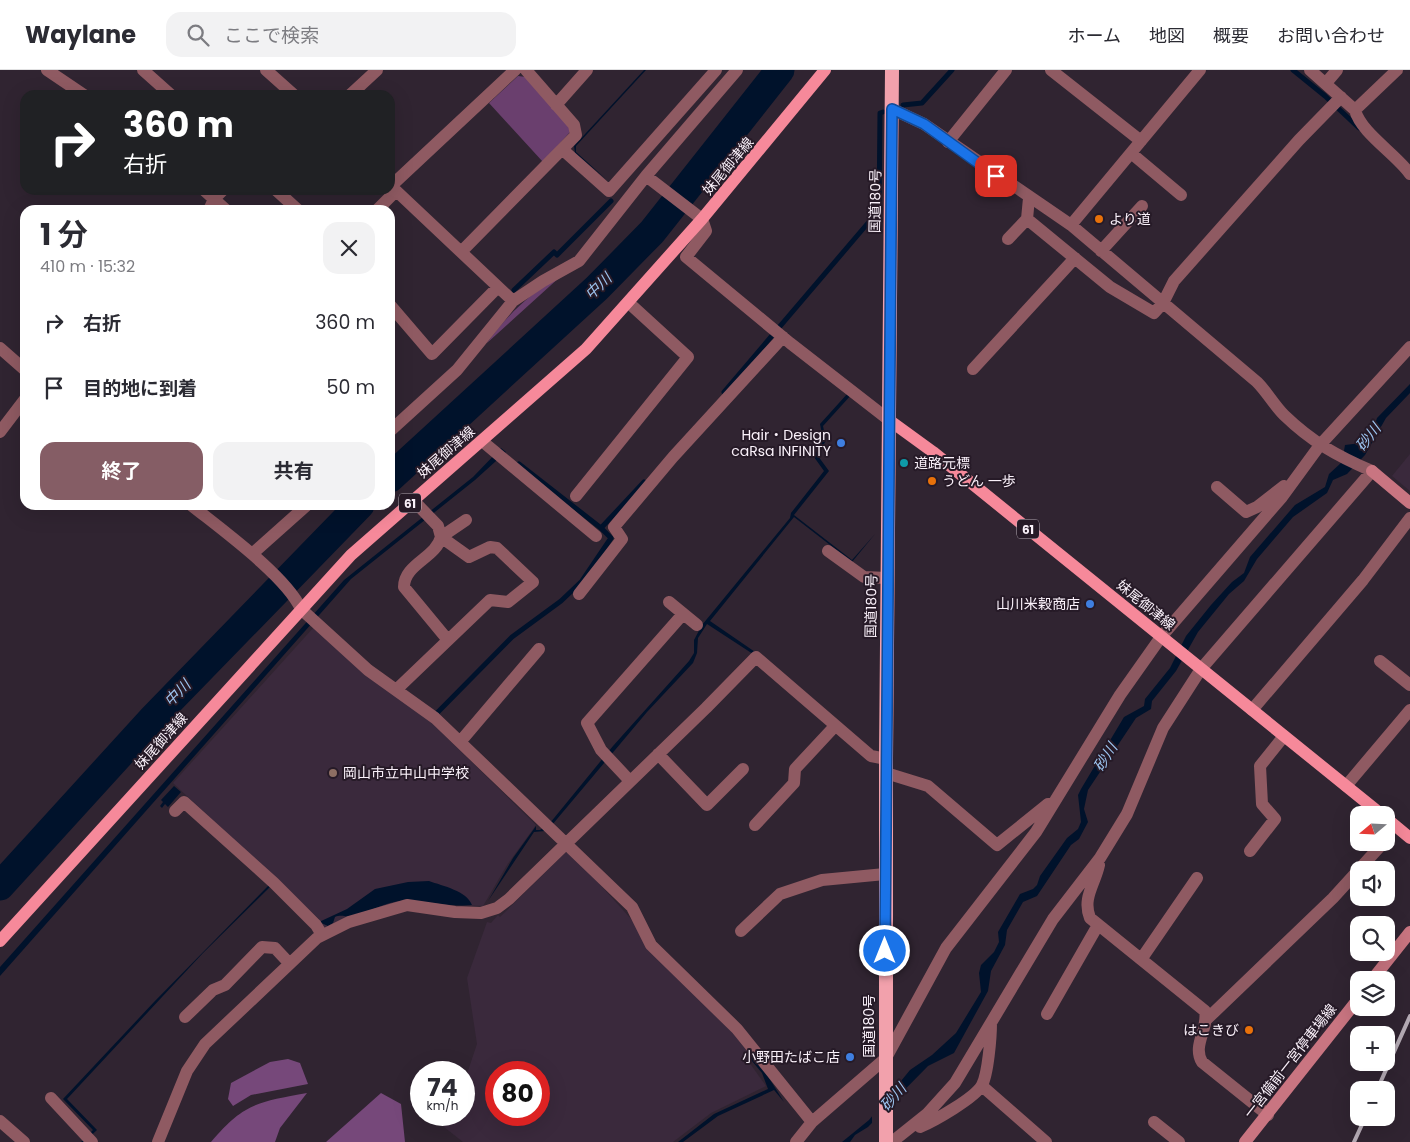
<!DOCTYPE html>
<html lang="ja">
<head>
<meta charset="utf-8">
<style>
	:root { --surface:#fff; --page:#f2f2f3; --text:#2b2b33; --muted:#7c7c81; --line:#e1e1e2; --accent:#855d65 }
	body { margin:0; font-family:Poppins,"Noto Sans JP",sans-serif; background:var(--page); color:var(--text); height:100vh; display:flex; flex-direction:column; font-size:19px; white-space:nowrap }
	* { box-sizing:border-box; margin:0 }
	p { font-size:16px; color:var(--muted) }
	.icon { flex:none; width:28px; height:28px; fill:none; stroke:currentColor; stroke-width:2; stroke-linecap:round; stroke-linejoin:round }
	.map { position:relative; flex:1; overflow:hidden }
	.sheet { position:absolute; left:20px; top:135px; width:375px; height:305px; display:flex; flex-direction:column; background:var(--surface); border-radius:15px; box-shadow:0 5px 20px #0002 }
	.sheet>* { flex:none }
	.hud { position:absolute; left:20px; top:20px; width:375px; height:105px; border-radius:15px; box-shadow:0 5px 20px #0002; background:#202124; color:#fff; overflow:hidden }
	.needle { width:32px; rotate:251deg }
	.fabs { position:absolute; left:1350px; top:736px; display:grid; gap:10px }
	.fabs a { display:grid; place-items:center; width:45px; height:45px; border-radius:10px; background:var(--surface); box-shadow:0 5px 20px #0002; font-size:25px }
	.speed { position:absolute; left:410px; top:991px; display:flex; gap:10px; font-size:25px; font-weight:700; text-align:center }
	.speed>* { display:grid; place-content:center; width:65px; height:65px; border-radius:50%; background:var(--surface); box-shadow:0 5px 20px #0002; line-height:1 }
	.speed small { font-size:12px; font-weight:400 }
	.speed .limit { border:8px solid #d22; background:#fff; color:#111 }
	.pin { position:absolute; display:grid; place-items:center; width:42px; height:42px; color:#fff; margin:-21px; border-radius:10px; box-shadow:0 2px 8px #0006 }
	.me { position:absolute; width:55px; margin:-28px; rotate:0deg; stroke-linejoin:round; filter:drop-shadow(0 0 4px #0008) }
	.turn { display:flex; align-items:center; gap:18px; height:105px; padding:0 20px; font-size:22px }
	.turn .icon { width:65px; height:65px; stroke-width:2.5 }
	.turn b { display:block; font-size:35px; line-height:42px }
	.round { display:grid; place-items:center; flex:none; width:52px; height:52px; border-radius:15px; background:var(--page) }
	.head { display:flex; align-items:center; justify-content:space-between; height:85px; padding:0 20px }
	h1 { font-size:30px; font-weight:700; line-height:38px }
	.cta { display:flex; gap:10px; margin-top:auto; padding:10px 20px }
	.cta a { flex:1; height:58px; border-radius:15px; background:var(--accent); color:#fff; font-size:20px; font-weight:700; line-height:58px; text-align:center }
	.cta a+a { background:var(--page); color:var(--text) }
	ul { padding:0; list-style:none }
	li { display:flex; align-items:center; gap:15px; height:65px; padding:0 20px }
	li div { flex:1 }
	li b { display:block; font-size:19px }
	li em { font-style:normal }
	header { display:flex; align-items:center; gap:30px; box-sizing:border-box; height:70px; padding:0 25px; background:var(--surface); border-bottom:1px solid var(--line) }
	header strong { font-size:24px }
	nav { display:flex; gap:28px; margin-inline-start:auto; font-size:18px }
	.search { width:350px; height:45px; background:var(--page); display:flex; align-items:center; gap:12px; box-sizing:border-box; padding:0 18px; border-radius:15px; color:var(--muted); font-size:19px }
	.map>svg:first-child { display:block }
	.built { fill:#3a293c; fill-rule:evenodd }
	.green { fill:#6a3f6e }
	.forest { fill:#76487a }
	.water { fill:#00122b }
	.pier { fill:#302431 }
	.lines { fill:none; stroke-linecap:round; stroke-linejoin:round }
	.stream { stroke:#00122b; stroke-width:5 }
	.river { stroke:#00122b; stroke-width:29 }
	.minor { stroke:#8f5a62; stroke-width:12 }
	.secondary { stroke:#c97581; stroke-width:12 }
	.primary { stroke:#f6899a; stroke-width:12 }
	.trunk { stroke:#f2a1ac; stroke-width:14 }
	.rail { stroke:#b4aab4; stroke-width:4 }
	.route-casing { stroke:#114b97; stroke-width:12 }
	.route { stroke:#1a73e8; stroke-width:9 }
	.food-dot { fill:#e8710a; stroke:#261a27; stroke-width:2 }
	.shop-dot { fill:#3f7fe0; stroke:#261a27; stroke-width:2 }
	.culture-dot { fill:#0f9aa8; stroke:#261a27; stroke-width:2 }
	.education-dot { fill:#8d6e63; stroke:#261a27; stroke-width:2 }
	.labels { text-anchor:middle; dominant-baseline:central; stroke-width:4; stroke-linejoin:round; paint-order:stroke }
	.shield { fill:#261a27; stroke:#bab0bb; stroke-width:1 }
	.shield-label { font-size:12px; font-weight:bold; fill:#faf1fa }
	.street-label { font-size:14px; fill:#faf1fa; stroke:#261a27 }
	.poi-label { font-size:14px; fill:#faf1fa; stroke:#261a27; text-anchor:start }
	.water-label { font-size:15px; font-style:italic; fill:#9dc5f1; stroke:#261a27 }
</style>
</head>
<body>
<header>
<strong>Waylane</strong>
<div class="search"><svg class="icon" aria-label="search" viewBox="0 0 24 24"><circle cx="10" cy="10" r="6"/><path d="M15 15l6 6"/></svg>ここで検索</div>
<nav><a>ホーム</a><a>地図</a><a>概要</a><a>お問い合わせ</a></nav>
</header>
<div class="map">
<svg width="1410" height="1072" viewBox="0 0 1410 1072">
	<rect width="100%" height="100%" fill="#302431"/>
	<path class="built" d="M1410 384V421L1392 406Z
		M314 557 428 649 536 755 507 795 483 836 406 833 326 859 318 853 319 849 173 713Z
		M571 782 734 964 747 981 744 985 766 1016 711 1043 673 1072H463L444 1057 450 1045H464V1013L477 974 467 908 487 852 491 853 498 845 500 847 565 783ZM496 1002H539V1045H496Z"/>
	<path class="green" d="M518 6 526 7 569 56 570 62 543 92 489 33Z
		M561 206 487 273C506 246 532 221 561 206Z"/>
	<path class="forest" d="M288 989 300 993 308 1014 251 1025 233 1036 228 1029 231 1013 270 992Z
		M307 1023 280 1058 275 1072H211C244 1033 258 1032 307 1023Z
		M381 1023 401 1034 405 1072H326Z"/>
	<path class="water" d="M644 0H646L576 76V82L607 110 575 83 574 76Z
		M1410 314V323L1386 348 1365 385 1347 404 1333 410 1327 423 1293 447 1257 489 1244 511 1229 524 1198 562 1176 601 1152 631 1151 639 1136 648 1088 720 1084 739 1088 752 1079 769 1071 775 1037 826 1023 832 1007 860 1005 875 991 901 988 921 954 983 928 996 868 1057 855 1065 850 1072H842L869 1050 910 1000 932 985 956 963 981 922 979 903 981 895 994 882 999 872 998 862 1020 824 1033 819 1037 815 1040 806 1067 768 1078 759 1081 752 1078 725 1081 719 1124 647 1144 636 1145 629 1170 598 1186 566 1211 535 1232 512 1244 503 1250 487 1295 435 1325 417 1329 404 1342 392 1345 375 1361 373 1374 357 1377 348Z
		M848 323 852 324 823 356 826 370 818 386 829 401 794 445 852 490 875 464 852 492 794 447 710 551 758 584 756 586 707 554 698 568 697 583 693 593 647 642 552 755 545 761 534 762 488 831 513 788 536 756V760H540L550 753 613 676 689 591 694 583V570L702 555 790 448 791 443 824 401 814 387 823 369 820 354Z
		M501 378 506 382 475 410 351 509 0 906V897L344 510 473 407Z
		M174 716 181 722 168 737 165 734 162 738 160 736 163 732 161 730Z
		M429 811C443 816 467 821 472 835 449 837 426 831 402 831 384 832 370 842 354 846 347 848 342 844 335 847L333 853 328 856 319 852 347 839 375 819 408 812Z
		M270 814 271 816 203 883 67 1029 97 1060 84 1072H81L93 1060 63 1029 154 932Z
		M750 983 764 1000 784 1032 774 1020 718 1046 683 1072H678L714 1044 768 1019 762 1003 747 985Z"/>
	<path class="pier" d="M901 1006 902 1027 872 1057V1042Z"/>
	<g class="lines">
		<path class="stream" d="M1293 0 1325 26 1359 58
			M903 35 922 33 952 0
			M514 220 554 182 557 185 611 131
			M724 322 874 146 879 144 880 43 883 42
			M519 394 601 458 644 412
			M437 643 512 567 561 531 582 511 611 468 601 458"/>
		<path class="river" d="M390 408 597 218 652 162 780 0
			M0 816 154 647 360 435"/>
		<path class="minor" d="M47 0 84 25
			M143 0 171 25
			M266 0 294 25
			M1051 0 1141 71
			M1310 0 1355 40 1397 0
			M1326 13 1337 0
			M350 25 377 0
			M556 35 587 0
			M1355 40C1361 63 1396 84 1410 104
			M948 72 1006 0
			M563 80 609 121 716 0
			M1131 83 1181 125
			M646 106 702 149 706 161 686 187 790 273 889 350
			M390 115 513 231
			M391 116 515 0
			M204 120 226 140
			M276 120 298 140
			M1029 128 1027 149 1110 217 1154 243 1163 233 1174 211 1299 70 1341 27
			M209 140 214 129 223 120
			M377 140 396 121
			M1071 155 1200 0
			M1008 169 1027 149
			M1101 181 1142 136
			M461 182 576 65 574 55 526 0
			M390 235 432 284 498 217
			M0 278 25 300
			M973 299 1075 188
			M390 361 457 300 513 231 543 211 579 191 646 106 737 0
			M0 362 25 329
			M482 371 596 466
			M1217 417 1246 442 1257 437 1284 416
			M576 426 688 287 629 233
			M413 430 438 456 441 467C436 488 404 494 404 517L447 569
			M191 435C221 459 286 506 301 539L368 600 435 648 632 837 651 875 737 959 812 1052 886 988 946 878 1036 762 1120 625 1161 567 1282 427 1320 375 1410 277
			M828 481 864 507 887 508
			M252 484 307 435
			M579 524 622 469 614 457 673 387 783 267
			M669 532 697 555
			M1380 591 1410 615
			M396 620 490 530 508 532 533 512 497 478 490 477 469 487 441 467 466 450
			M1252 640 1363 510 1410 448
			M460 672 539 579
			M658 684 707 735 743 699
			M886 703 928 716 997 775 1048 734
			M630 711 601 680 587 653 683 544
			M1346 716 1410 640
			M175 741 184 732 274 813 316 855 322 865
			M755 755 794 713 795 699 835 656
			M1250 781 1275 749 1262 734 1260 696 1284 666
			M1099 795C1095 814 1082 828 1090 848L1205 941C1209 959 1192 975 1202 992L1268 1045
			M741 861 780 824 822 810 885 804
			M1142 888 1197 808
			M1047 944 1098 855
			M185 947 213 920 225 915 262 877 275 878 289 893
			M1207 949 1333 828 1384 772
			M982 1016 1046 1072
			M51 1028 92 1072
			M0 1051 24 1072
			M1154 1052 1179 1072
			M920 1057C934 1051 975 1028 982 1015 988 1004 991 967 991 953
			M158 1072 187 1001 205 974 317 868 349 852 407 835 455 842 481 843 497 838 509 829 706 638 756 587 871 686 886 689
			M796 1072 812 1052
			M892 1072 927 1044 955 1013 1053 849 1100 788 1127 744 1163 658 1201 599 1372 401C1337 386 1312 372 1284 345 1274 335 1267 322 1257 312L1071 155 924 54 892 39"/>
		<path class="secondary" d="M1372 401 1410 433
			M1372 910 1410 862
			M1245 1072 1359 928"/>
		<path class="primary" d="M889 350 933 382 1382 745
			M1386 748 1410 768
			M0 871 351 485 586 279 702 149 825 0"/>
		<path class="trunk" d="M886 1072V689L892 0"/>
		<path class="rail" d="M1377 1020 1410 946
			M1354 1072 1365 1048"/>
	</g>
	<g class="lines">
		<defs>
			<path id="route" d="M885 881 892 39 924 54 996 106"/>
		</defs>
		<use href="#route" class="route-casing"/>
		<use href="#route" class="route"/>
	</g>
	<g class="food-dot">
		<circle cx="1099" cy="149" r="5"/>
		<circle cx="932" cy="411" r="5"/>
		<circle cx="1249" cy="960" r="5"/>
	</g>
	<g class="shop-dot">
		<circle cx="841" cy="373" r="5"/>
		<circle cx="1090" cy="534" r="5"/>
		<circle cx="850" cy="987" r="5"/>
	</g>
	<circle class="culture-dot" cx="904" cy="393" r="5"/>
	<circle class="education-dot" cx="333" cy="703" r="5"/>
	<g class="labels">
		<g class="shield">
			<rect x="399" y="423.5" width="22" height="19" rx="4"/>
			<rect x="1017" y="449.5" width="22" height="19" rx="4"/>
		</g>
		<g class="shield-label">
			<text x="410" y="433">61</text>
			<text x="1028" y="459">61</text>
		</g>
		<g class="street-label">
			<text transform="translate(728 96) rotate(-50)">妹尾御津線</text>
			<text transform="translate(875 131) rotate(-89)">国道180号</text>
			<text transform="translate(446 382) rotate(-41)">妹尾御津線</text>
			<text transform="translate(1146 535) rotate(39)">妹尾御津線</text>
			<text transform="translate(871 536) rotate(-89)">国道180号</text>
			<text transform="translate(161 671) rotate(-48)">妹尾御津線</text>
			<text transform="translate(869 956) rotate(-90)">国道180号</text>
			<text transform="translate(1290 991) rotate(-52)">一宮備前一宮停車場線</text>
		</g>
		<g class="poi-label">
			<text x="1109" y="149">より道</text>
			<text x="831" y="365" text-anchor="end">Hair・Design<tspan x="831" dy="16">caRsa INFINITY</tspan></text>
			<text x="914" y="393">道路元標</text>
			<text x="942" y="411">うどん 一歩</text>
			<text x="1080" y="534" text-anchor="end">山川米穀商店</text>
			<text x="343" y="703">岡山市立中山中学校</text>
			<text x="1239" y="960" text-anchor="end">はこきび</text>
			<text x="840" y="987" text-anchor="end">小野田たばこ店</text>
		</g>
		<g class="water-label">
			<text transform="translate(598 216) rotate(-44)">中川</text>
			<text transform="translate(1368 367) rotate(-52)">砂川</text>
			<text transform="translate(177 623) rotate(-46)">中川</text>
			<text transform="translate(1105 687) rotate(-58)">砂川</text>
			<text transform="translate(893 1027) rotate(-49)">砂川</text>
		</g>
	</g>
</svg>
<div class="fabs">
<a><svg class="needle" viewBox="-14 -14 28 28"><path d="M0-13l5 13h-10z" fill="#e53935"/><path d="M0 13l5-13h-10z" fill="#7c7c81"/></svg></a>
<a><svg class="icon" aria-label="sound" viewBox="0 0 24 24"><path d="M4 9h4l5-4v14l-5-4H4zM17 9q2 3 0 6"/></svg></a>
<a><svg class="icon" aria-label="search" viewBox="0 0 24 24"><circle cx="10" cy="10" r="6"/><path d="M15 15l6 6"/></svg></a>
<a><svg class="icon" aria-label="layers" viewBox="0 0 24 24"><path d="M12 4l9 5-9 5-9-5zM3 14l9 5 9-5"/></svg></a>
<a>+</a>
<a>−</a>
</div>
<div class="speed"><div>74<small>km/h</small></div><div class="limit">80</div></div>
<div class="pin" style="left:996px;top:106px;background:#d93025"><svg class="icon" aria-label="arrive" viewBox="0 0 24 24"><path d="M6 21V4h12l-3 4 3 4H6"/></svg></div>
<svg class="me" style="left:885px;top:881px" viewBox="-20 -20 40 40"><circle r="17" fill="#1a73e8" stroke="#fff" stroke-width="3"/><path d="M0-11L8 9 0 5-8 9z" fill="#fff"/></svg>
<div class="hud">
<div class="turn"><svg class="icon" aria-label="right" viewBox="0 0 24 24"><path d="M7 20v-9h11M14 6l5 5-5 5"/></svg><div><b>360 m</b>右折</div></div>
</div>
<section class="sheet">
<div class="head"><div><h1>1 分</h1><p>410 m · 15:32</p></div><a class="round"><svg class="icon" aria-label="close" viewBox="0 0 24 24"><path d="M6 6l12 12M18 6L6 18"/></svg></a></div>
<ul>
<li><svg class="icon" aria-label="right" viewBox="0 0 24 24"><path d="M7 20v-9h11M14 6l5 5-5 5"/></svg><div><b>右折</b></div><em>360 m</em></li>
<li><svg class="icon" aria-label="arrive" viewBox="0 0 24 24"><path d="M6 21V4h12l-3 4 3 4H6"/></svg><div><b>目的地に到着</b></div><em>50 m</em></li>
</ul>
<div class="cta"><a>終了</a><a>共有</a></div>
</section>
</div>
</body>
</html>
